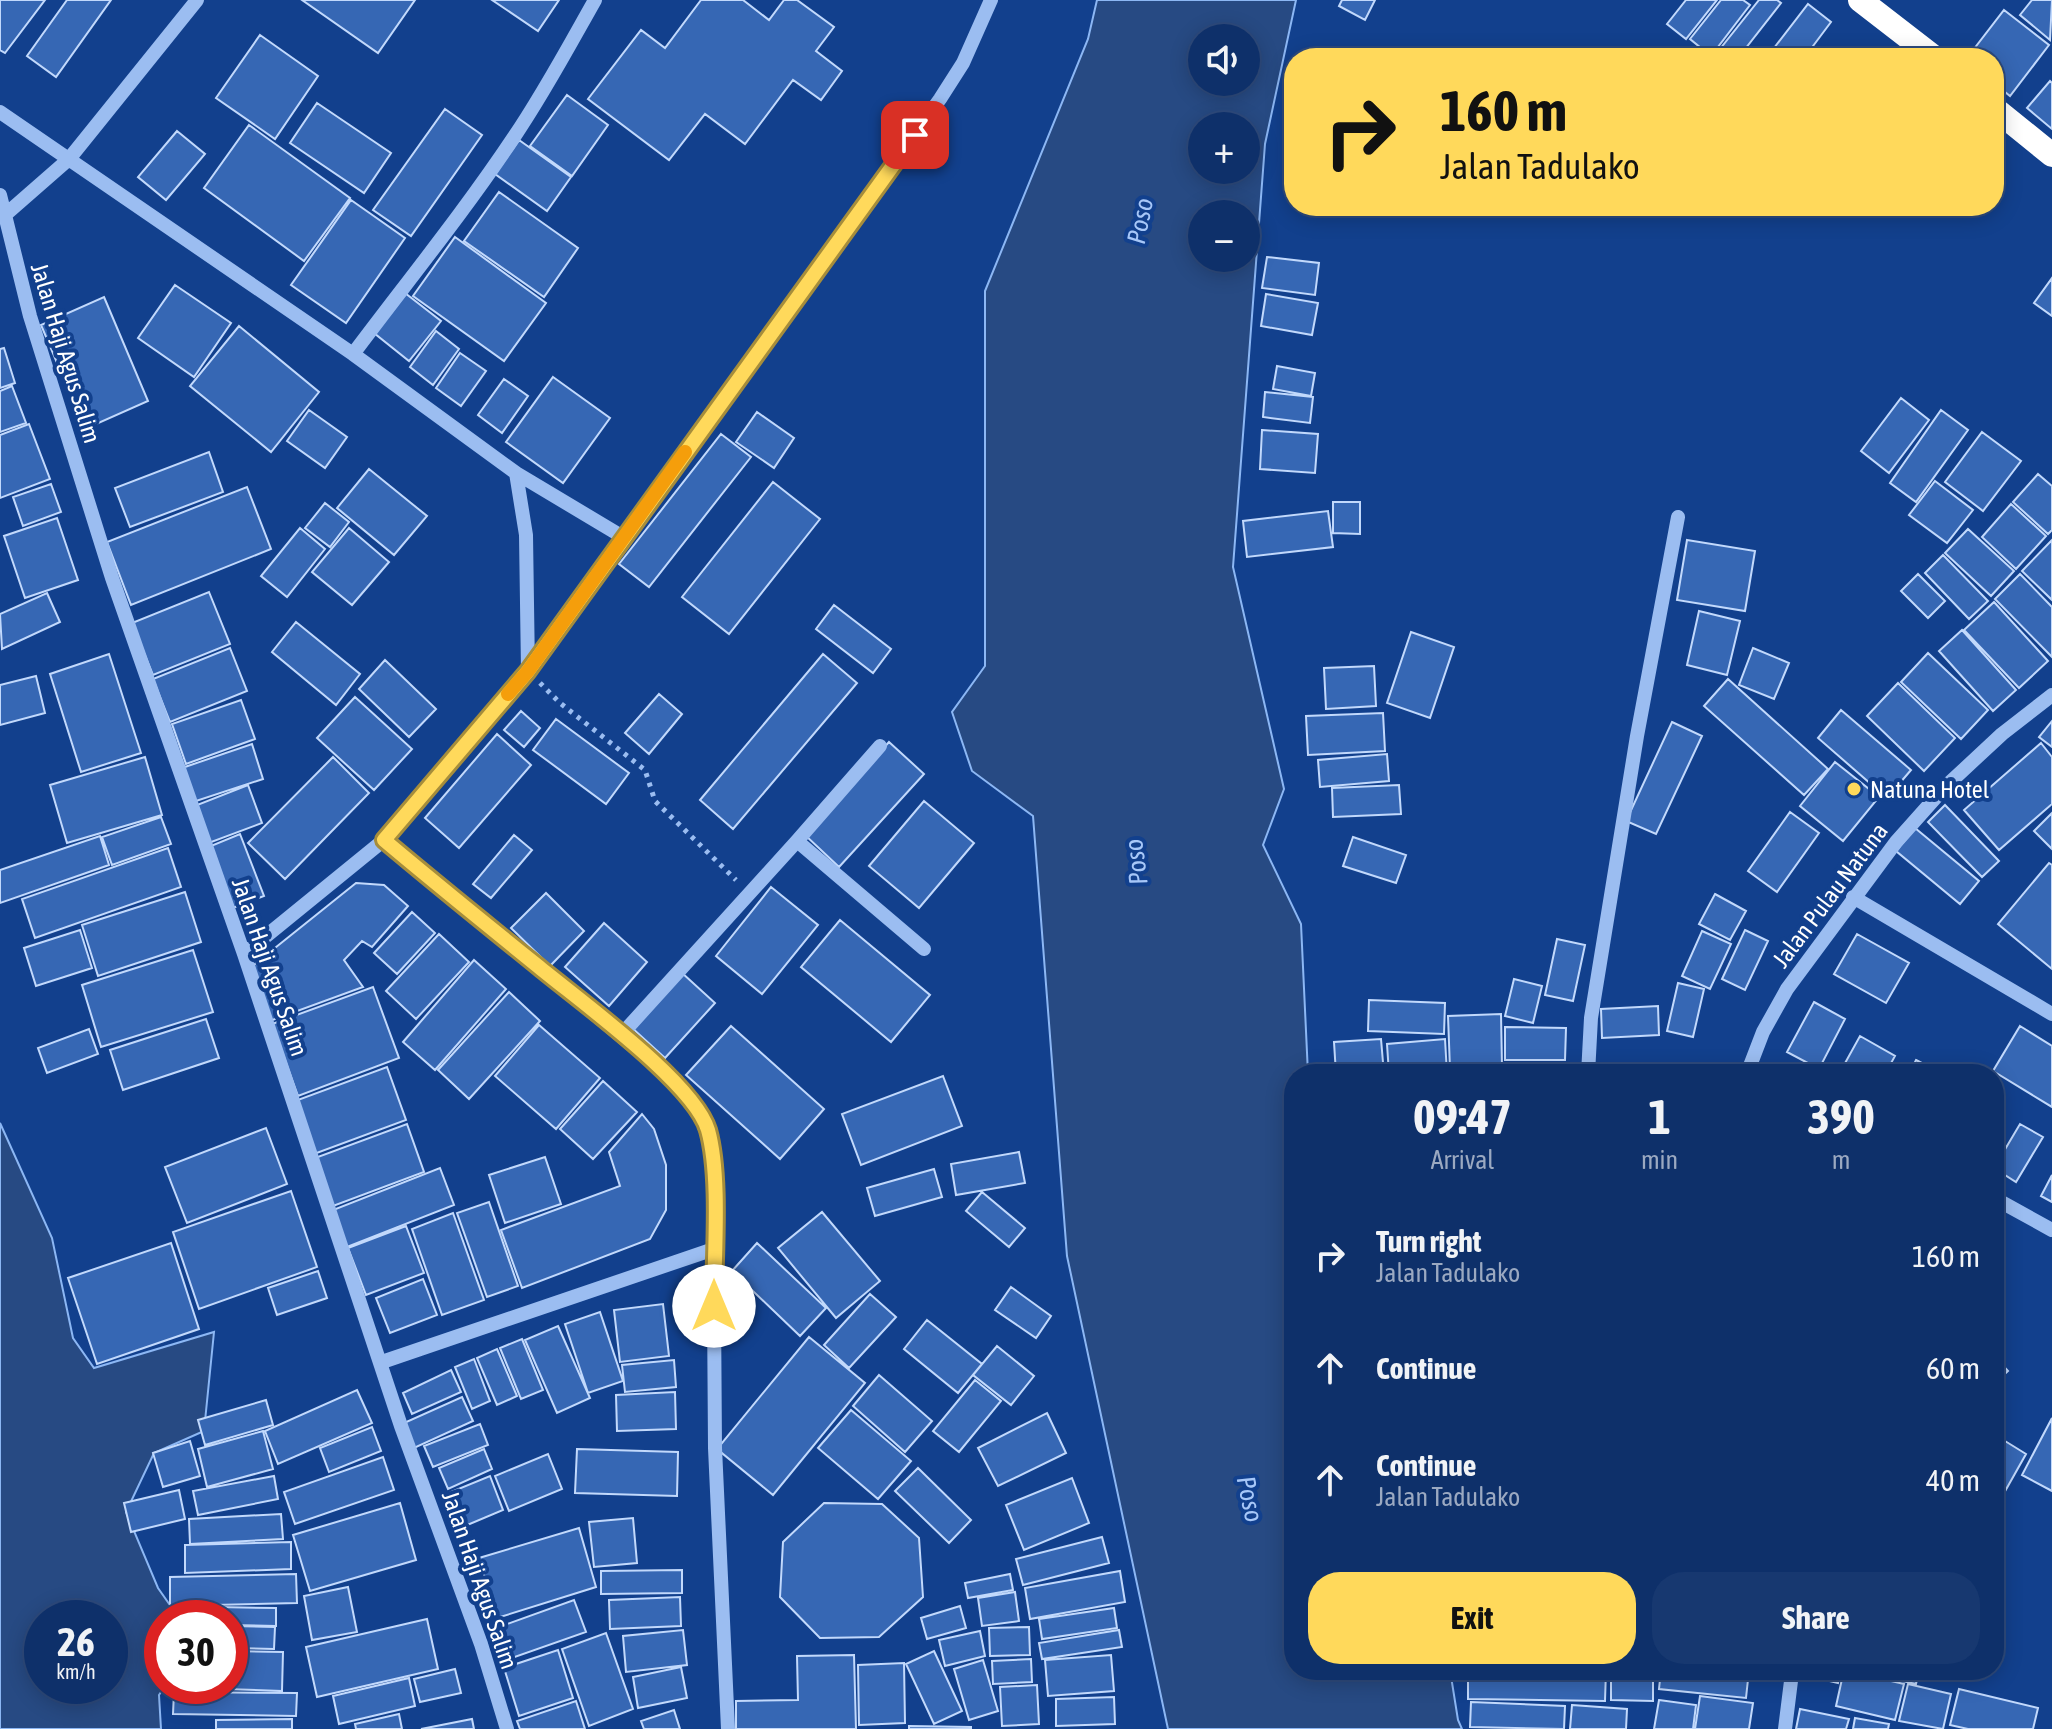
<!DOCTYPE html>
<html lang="en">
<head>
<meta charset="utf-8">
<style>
	:root { --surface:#0e306a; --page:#173870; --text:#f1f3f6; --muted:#9ba9c1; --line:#2e4b7e; --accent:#ffd95b }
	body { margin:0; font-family:"Asap Condensed",sans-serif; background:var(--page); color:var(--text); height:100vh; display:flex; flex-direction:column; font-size:30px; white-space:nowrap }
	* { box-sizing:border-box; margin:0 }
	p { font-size:26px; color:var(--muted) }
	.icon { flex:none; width:44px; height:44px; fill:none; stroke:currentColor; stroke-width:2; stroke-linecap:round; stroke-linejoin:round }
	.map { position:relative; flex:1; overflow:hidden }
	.panel { position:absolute; left:1284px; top:1064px; width:720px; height:616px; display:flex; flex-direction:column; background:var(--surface); border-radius:32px; box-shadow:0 4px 20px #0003,0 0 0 2px var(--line) }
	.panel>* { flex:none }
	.hud { position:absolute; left:1284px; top:48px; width:720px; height:168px; border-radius:32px; box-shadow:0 4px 20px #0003,0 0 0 2px var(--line); background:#ffd95b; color:#111; overflow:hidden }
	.controls { position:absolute; left:1188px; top:24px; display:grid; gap:16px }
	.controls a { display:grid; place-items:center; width:72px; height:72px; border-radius:50%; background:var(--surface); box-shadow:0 4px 20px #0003,0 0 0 2px var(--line); font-size:40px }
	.speed { position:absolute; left:24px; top:1600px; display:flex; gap:16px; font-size:40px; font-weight:700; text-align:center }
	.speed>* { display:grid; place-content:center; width:104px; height:104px; border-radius:50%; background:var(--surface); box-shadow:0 4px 20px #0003,0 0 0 2px var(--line); line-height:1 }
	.speed small { font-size:20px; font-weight:400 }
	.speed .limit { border:12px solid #d22; background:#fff; color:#111 }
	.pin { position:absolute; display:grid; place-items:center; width:68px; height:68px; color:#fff; margin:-34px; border-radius:16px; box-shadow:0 4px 12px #0006 }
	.me { position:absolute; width:88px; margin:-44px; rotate:0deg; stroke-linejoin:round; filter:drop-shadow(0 0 6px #0008) }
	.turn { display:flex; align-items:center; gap:28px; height:168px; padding:0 24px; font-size:36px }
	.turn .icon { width:104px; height:104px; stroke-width:2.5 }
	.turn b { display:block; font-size:56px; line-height:68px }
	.eta { display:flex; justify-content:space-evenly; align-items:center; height:136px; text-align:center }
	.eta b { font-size:48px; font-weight:700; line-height:56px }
	.cta { display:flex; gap:16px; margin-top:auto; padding:16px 24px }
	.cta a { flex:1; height:92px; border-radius:32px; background:var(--accent); color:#111; font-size:32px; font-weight:700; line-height:92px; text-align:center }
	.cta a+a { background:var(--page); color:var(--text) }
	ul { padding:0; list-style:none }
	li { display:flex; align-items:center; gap:24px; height:112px; padding:0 24px }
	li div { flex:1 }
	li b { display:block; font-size:30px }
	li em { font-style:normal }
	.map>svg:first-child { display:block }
	.water { fill:#274a83; stroke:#8cb7f4; stroke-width:2; fill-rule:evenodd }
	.building { fill:#3667b4; stroke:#c2d9fc; stroke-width:2 }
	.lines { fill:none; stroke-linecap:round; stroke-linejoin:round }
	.path { stroke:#9bbdf1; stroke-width:5; stroke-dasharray:4 6; stroke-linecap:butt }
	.minor { stroke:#9bbdf1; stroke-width:14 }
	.highway { stroke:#fff; stroke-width:24 }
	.route-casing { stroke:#a68d3b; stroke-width:20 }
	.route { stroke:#ffd95b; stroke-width:14 }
	.slow { stroke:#f59e0b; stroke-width:14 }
	.poi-dot { fill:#ffd95b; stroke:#12408d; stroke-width:3 }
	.labels { text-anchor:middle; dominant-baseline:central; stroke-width:8; stroke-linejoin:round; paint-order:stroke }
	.street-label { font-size:24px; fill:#fff; stroke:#12408d }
	.poi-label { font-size:24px; fill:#fff; stroke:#12408d; text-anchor:start }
	.water-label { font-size:26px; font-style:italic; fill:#a7c7f8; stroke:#12408d }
</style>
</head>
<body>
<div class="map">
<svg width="2052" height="1729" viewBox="0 0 2052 1729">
	<rect width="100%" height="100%" fill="#12408d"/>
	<path class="water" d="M1097 0H1296L1265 144 1233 567 1284 789 1263 845 1301 924 1308 1074H1294V1670H1450L1458 1720 1462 1729H1168L1067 1256 1033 816 972 771 952 712 985 666V291L1088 39ZM1202 38H1246V82H1202ZM1202 126H1246V170H1202ZM1202 214H1246V258H1202Z
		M0 1123 52 1238 73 1338 94 1368 214 1332 204 1431 154 1453 126 1512 158 1588 179 1618H162V1686H165L159 1695 161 1729H0ZM42 1618H110V1686H42Z"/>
	<path class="building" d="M0 0H45L5 53 0 50Z
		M67 0H111L56 77 27 56Z
		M302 0H415L378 53Z
		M492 0H559L538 31Z
		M701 0H743L769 20 784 0H797L834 27 816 51 842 71 821 100 793 80 745 144 705 114 669 160 588 99 641 30 665 48Z
		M1342 0H1375L1365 20 1339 6Z
		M1686 0H1717L1686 39 1667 24Z
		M1721 0H1743L1750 5 1711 56 1690 39Z
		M1759 0H1777L1781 3 1738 58H1722L1716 54Z
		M2032 0H2052L2050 40 2020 15Z
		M1808 4 1831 22 1804 58H1787L1774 48Z
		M2004 10 2049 45 2010 96 1994 83V58H1967Z
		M260 35 318 76 275 139 216 98Z
		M2050 81 2052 83V129L2027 108Z
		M567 95 608 125 572 176 530 146Z
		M317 103 391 153 364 193 290 143Z
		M445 109 482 135 411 236 373 210Z
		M249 125 350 198 304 261 204 188Z
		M177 131 205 154 166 200 138 177Z
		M519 140 571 177 547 211 495 174Z
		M499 192 578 248 544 297 464 241Z
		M351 200 405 238 346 323 291 285Z
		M455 237 546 303 504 361 413 296Z
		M1267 257 1319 263 1315 295 1262 288Z
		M2052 278V316L2034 303Z
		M175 285 231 323 194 377 138 338Z
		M405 293 441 321 409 361 374 333Z
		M1266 294 1318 303 1312 335 1261 326Z
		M104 297 148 401 85 429 41 325Z
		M239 326 319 392 271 452 190 386Z
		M436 331 459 349 433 385 410 367Z
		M4 348 15 383 0 388V349Z
		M460 353 486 371 461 406 436 388Z
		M1277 366 1315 373 1311 396 1273 389Z
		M553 377 610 418 563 483 506 442Z
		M504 379 528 396 502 433 478 415Z
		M12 386 26 423 0 432V391Z
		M1265 392 1313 397 1310 423 1263 417Z
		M1901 398 1929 420 1889 473 1861 451Z
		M309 410 347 437 325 468 287 441Z
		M1941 410 1968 430 1916 502 1890 483Z
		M757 412 794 438 774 468 736 442Z
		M29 424 50 479 0 498V435Z
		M1262 430 1318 434 1315 473 1260 469Z
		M1982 432 2021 461 1983 511 1945 482Z
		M721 434 751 457 649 587 619 564Z
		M209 452 223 492 130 527 115 488Z
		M369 469 427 516 394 555 337 508Z
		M2038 474 2052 486V530L2048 534 2013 502Z
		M1935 481 1973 510 1947 543 1909 515Z
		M773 482 820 519 729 634 682 597Z
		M51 484 61 512 23 526 13 497Z
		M247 487 271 549 131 605 107 542Z
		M1333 502H1360V534L1333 533Z
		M325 503 349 522 330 547 305 528Z
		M2011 504 2046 536 2016 569 1982 537Z
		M1328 511 1333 547 1247 557 1243 521Z
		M57 518 78 580 25 598 4 536Z
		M300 528 325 549 287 597 261 576Z
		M349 528 389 562 352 605 312 572Z
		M1968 529 2014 571 1991 596 1945 553Z
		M1687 540 1755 551 1745 611 1677 600Z
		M2052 540V600L2022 571Z
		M1943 555 1988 601 1969 619 1925 573Z
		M1918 574 1945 601 1928 618 1901 591Z
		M2020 574 2052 607V657L1995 599Z
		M209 592 230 644 153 675 132 623Z
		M47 593 60 622 2 649 0 614Z
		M1994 602 2048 661 2019 688 1964 630Z
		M834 605 891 649 873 673 816 629Z
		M1699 611 1740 621 1727 675 1687 665Z
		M296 622 360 674 336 705 272 652Z
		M1962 630 2016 690 1993 711 1939 651Z
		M1411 632 1454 647 1430 718 1387 703Z
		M230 648 247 691 170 722 153 679Z
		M1753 648 1789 663 1774 699 1739 685Z
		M1928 653 1988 710 1961 739 1901 682Z
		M109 654 141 753 81 772 50 674Z
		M823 654 857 683 733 829 700 800Z
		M385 660 436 709 409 737 359 689Z
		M1374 666 1376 706 1326 709 1324 668Z
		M36 676 45 713 0 725V685Z
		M1728 679 1828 769 1804 795 1704 706Z
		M1898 683 1955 738 1924 771 1867 716Z
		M659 694 682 714 649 754 625 733Z
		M355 697 412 749 374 790 317 738Z
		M241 700 255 739 186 764 172 724Z
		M1841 710 1911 770 1887 798 1818 738Z
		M521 711 540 728 524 747 504 730Z
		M1383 713 1385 751 1308 755 1306 716Z
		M556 719 629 773 606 804 533 750Z
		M2052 721V747L2039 737Z
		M1672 722 1702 736 1656 834 1626 821Z
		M497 734 531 765 459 848 425 818Z
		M889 742 924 774 839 867 805 835Z
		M2041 743 2052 757V804L1999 850 1964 810Z
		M252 744 263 779 193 802 182 768Z
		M1387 754 1389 781 1320 787 1318 760Z
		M145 757 162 815 67 843 50 785Z
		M333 757 369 793 285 879 248 843Z
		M1835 762 1879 797 1843 841 1800 806Z
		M248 785 262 823 206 844 192 807Z
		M1399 785 1401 814 1333 817 1332 788Z
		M924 801 974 843 919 908 869 866Z
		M1945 805 1999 861 1982 877 1928 822Z
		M1790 812 1819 833 1777 892 1748 871Z
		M2052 813V849L2034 831Z
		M161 817 171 844 112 865 102 837Z
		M1915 828 1979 881 1960 904 1896 851Z
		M240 834 264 896 230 909 206 848Z
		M514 835 532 850 491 898 473 884Z
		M100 836 109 865 0 903V870Z
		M1353 837 1406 855 1396 883 1343 866Z
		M168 848 181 887 35 938 22 899Z
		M2049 863 2052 865V969L1998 924Z
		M356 883 384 885 408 906 372 947 362 941 344 960 363 987 267 1022 250 968Z
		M771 887 818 925 762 994 716 956Z
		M185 892 201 942 98 976 82 925Z
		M546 893 584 931 550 966 511 928Z
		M1715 894 1746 911 1730 940 1699 924Z
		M412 912 435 933 397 974 374 953Z
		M840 920 930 995 891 1042 801 967Z
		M604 923 647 962 609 1006 565 967Z
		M80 930 92 968 36 986 24 948Z
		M1745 930 1768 941 1745 990 1722 979Z
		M1702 931 1731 944 1710 989 1682 976Z
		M439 934 469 962 416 1019 386 991Z
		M1857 934 1909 963 1886 1003 1834 974Z
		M1557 939 1585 945 1573 1001 1545 995Z
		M193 950 213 1012 101 1047 82 985Z
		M474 960 506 989 435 1070 403 1042Z
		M681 972 715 1003 665 1058 631 1027Z
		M1514 979 1542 986 1533 1023 1505 1016Z
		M1678 983 1704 989 1693 1037 1667 1031Z
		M373 987 399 1058 298 1096 272 1024Z
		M509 992 540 1021 469 1099 438 1070Z
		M1369 1000 1445 1003 1444 1034 1368 1031Z
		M1814 1002 1845 1019 1819 1069 1787 1052Z
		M1658 1006 1659 1035 1602 1038 1601 1009Z
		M1501 1014 1502 1066 1450 1069 1448 1016Z
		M206 1019 219 1058 123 1090 110 1050Z
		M539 1025 600 1078 556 1129 495 1076Z
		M731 1026 824 1109 780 1159 686 1075Z
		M2020 1026 2052 1046V1107L1993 1071Z
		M1505 1027 1566 1028 1565 1060H1505Z
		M89 1029 98 1054 47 1073 38 1048Z
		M1860 1036 1895 1056 1885 1074H1839Z
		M1381 1039 1384 1074H1336L1334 1042Z
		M1445 1039 1447 1074H1389L1387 1044Z
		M1916 1060 1943 1074H1909Z
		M387 1067 406 1120 314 1154 295 1101Z
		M943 1076 962 1126 861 1165 842 1114Z
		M603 1081 637 1112 593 1159 560 1129Z
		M642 1114 654 1129 666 1165V1210L650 1239 522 1288 501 1230 620 1186 609 1152Z
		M407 1124 424 1172 333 1206 315 1158Z
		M2020 1124 2043 1137 2016 1182 1994 1168Z
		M266 1128 287 1184 187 1223 165 1167Z
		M1019 1152 1025 1183 956 1195 951 1164Z
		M545 1157 561 1204 505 1223 489 1175Z
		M440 1168 454 1205 347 1247 333 1210Z
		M934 1169 942 1197 875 1216 867 1188Z
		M2052 1175V1202L2041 1196Z
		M291 1191 317 1267 199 1309 173 1232Z
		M982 1192 1025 1228 1009 1247 966 1211Z
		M489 1202 518 1286 487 1297 457 1213Z
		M822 1212 880 1281 836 1318 778 1248Z
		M453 1213 484 1300 442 1315 412 1229Z
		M406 1226 424 1273 366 1295 348 1248Z
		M171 1243 199 1329 97 1364 68 1278Z
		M757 1243 826 1308 800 1336 732 1271Z
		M318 1271 327 1298 277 1315 268 1288Z
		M423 1279 437 1315 390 1333 376 1298Z
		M1011 1287 1051 1316 1036 1338 995 1310Z
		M870 1294 896 1317 849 1368 824 1345Z
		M663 1304 669 1356 620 1362 614 1310Z
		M600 1312 623 1381 588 1393 565 1324Z
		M927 1320 982 1364 958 1393 904 1349Z
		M558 1326 590 1398 557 1413 525 1340Z
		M809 1337 865 1383 773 1495 717 1449Z
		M522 1339 543 1390 521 1399 500 1348Z
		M997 1346 1034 1376 1011 1405 973 1375Z
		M497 1349 517 1396 497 1405 477 1358Z
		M1994 1356 2008 1371 1994 1384Z
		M474 1359 490 1401 472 1409 455 1367Z
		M674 1360 676 1387 625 1392 622 1365Z
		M451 1370 461 1392 412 1414 403 1393Z
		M879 1375 932 1421 905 1452 853 1406Z
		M975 1380 1001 1401 959 1452 933 1431Z
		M357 1390 372 1423 278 1464 265 1431Z
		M675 1392 676 1429 617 1431 616 1395Z
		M462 1397 473 1421 414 1448 404 1423Z
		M266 1400 273 1425 205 1445 198 1420Z
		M851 1410 911 1461 878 1499 818 1448Z
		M1047 1413 1066 1453 998 1486 978 1448Z
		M2052 1418V1491L2022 1475Z
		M480 1424 488 1445 433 1467 424 1446Z
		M372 1427 381 1451 329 1472 320 1448Z
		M263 1431 273 1469 207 1487 198 1449Z
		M190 1441 200 1476 163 1487 153 1453Z
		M2005 1441 2026 1454 1999 1502 1994 1500V1461Z
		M484 1449 492 1469 448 1489 439 1468Z
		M577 1449 678 1452 677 1496 575 1493Z
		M548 1454 562 1489 509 1511 495 1476Z
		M383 1457 394 1490 295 1524 284 1492Z
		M918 1468 971 1520 949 1543 895 1491Z
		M274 1476 278 1499 198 1515 193 1491Z
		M490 1476 503 1510 465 1526 451 1492Z
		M1072 1478 1089 1523 1024 1550 1006 1505Z
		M179 1490 185 1519 131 1532 124 1503Z
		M400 1503 416 1560 310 1591 293 1535Z
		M824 1503 882 1504 919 1538 923 1597 879 1637 820 1638 780 1597 783 1542Z
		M281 1514 283 1539 190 1544 189 1519Z
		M633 1518 637 1563 594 1567 589 1522Z
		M579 1528 596 1587 497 1618 479 1558Z
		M1102 1537 1109 1563 1023 1585 1016 1559Z
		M291 1542V1569L185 1573V1545Z
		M682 1570V1593L601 1594V1571Z
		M1120 1571 1125 1602 1030 1619 1025 1588Z
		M296 1574 297 1603 170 1606V1577Z
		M1010 1574 1013 1590 968 1598 965 1583Z
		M348 1587 357 1632 312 1640 304 1596Z
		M1015 1592 1019 1621 982 1626 978 1598Z
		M680 1597 681 1626 610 1629 609 1600Z
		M574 1600 586 1632 509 1659 499 1627Z
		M960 1606 966 1628 927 1639 921 1618Z
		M217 1607 276 1608V1626L230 1625V1618H217Z
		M1114 1608 1117 1628 1042 1639 1039 1619Z
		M427 1619 438 1669 317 1697 306 1647Z
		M230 1626 275 1627 274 1649 230 1648Z
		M1029 1627 1030 1655 990 1656 989 1628Z
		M683 1630 687 1665 626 1672 623 1636Z
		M1119 1630 1122 1647 1042 1659 1039 1643Z
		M980 1631 985 1656 945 1666 939 1640Z
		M606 1633 633 1709 589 1726 562 1649Z
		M558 1650 573 1698 519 1716 504 1668Z
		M230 1651 283 1652 282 1691 194 1688 195 1686H230Z
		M934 1651 962 1711 934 1724 906 1664Z
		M854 1655 856 1729H736V1701L798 1700 797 1656Z
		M1111 1655 1114 1691 1048 1696 1045 1660Z
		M1031 1659 1032 1682 993 1684 992 1661Z
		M983 1660 998 1711 969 1720 954 1669Z
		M904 1663 905 1723 859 1725 858 1665Z
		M681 1667 687 1698 638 1708 633 1677Z
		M455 1669 461 1693 420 1702 414 1679Z
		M1468 1670H1606L1605 1701 1468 1699Z
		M1611 1670H1653V1701L1611 1700Z
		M1661 1670H1749L1746 1698 1659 1689Z
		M1783 1670H1840L1838 1683Z
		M1844 1670 1904 1684 1895 1720 1836 1706Z
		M1853 1670H1919L1916 1684Z
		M409 1678 415 1706 339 1724 333 1696Z
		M1908 1684 1951 1694 1943 1729 1899 1721Z
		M1037 1685 1039 1724 1002 1726 1000 1687Z
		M1959 1689 2038 1708 2033 1729H1968L1950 1725Z
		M174 1692 297 1693 296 1716 173 1714Z
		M1700 1696 1753 1703 1749 1729H1695Z
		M1114 1697 1115 1724 1056 1726V1699Z
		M1659 1700 1696 1705 1693 1729H1654Z
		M576 1701 585 1729H520L517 1721Z
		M1471 1702 1565 1706 1564 1729 1470 1727Z
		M1572 1705 1627 1709 1626 1729H1570Z
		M1800 1709 1849 1719 1846 1729H1796Z
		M674 1710 680 1729H644L641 1721Z
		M399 1714 402 1729H356L355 1724Z
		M1855 1718 1889 1724 1888 1729H1853Z
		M292 1719V1729H216V1720Z
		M472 1719 474 1729H421Z
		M909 1726 971 1727V1729H909Z"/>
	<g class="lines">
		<path class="path" d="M540 683 560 703 645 770 655 801 736 880"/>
		<path class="minor" d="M0 112 353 354 516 473 526 535 528 671
			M0 195 30 316 112 578 244 954 401 1426 481 1644 507 1729
			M5 215 69 159 197 0
			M353 354C407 282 464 212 514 137 544 93 569 46 595 0
			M516 473 623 537
			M384 840 669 1076C697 1107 705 1118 713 1159L715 1448 728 1729
			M797 841 924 949
			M1853 897 2052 1014
			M244 954 384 840 528 671 940 99 963 63 991 0
			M621 1035 797 841 880 746
			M1588 1074 1591 1018 1637 736 1678 517
			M1680 1074 1748 1071
			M1757 1074 1748 1071 1763 1032 1787 989 1896 842 1945 787 2002 734 2052 695
			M1994 1198 2052 1230
			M382 1362 714 1249
			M1785 1729 1791 1681"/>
		<path class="highway" d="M1860 0 1935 58
			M1994 108 2052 155"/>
	</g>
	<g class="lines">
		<defs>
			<path id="route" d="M714 1306C714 1255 721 1177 708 1130 694 1083 580 1001 539 967 487 925 435 883 384 840L528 671 915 135"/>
		</defs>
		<use href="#route" class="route-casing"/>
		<use href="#route" class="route"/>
		<path class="slow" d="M508 694 528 671 685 452"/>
	</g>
	<circle class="poi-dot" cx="1854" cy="789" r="8"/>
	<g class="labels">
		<g class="street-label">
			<text transform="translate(66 353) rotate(73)">Jalan Haji Agus Salim</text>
			<text transform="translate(1830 895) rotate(-53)">Jalan Pulau Natuna</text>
			<text transform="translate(270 967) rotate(71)">Jalan Haji Agus Salim</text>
			<text transform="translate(480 1580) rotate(71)">Jalan Haji Agus Salim</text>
		</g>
		<g class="poi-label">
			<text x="1870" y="789">Natuna Hotel</text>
		</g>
		<g class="water-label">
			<text transform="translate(1140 221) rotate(-79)">Poso</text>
			<text transform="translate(1136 862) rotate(-97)">Poso</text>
			<text transform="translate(1250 1499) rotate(78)">Poso</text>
		</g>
	</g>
</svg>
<div class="controls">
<a><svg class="icon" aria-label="sound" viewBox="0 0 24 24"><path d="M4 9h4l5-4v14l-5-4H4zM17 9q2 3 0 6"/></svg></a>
<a>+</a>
<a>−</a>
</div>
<div class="speed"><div>26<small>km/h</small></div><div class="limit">30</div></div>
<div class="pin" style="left:915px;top:135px;background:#d93025"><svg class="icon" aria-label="arrive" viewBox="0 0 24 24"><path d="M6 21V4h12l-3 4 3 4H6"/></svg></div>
<svg class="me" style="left:714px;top:1306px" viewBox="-20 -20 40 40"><circle r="19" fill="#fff"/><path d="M0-13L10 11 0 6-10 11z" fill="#ffd95b"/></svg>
<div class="hud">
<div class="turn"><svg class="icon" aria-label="right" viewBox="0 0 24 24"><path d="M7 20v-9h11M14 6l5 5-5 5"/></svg><div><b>160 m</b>Jalan Tadulako</div></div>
</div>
<section class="panel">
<div class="eta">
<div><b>09:47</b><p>Arrival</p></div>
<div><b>1</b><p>min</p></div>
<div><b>390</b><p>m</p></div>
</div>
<ul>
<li><svg class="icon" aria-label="right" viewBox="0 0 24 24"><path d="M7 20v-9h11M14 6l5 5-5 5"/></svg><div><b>Turn right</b><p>Jalan Tadulako</p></div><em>160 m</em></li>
<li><svg class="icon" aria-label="ahead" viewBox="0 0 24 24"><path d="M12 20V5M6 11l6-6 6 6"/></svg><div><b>Continue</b></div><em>60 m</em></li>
<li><svg class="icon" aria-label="ahead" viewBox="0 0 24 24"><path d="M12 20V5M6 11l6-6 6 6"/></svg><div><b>Continue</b><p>Jalan Tadulako</p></div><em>40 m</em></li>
</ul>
<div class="cta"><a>Exit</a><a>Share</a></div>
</section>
</div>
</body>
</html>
